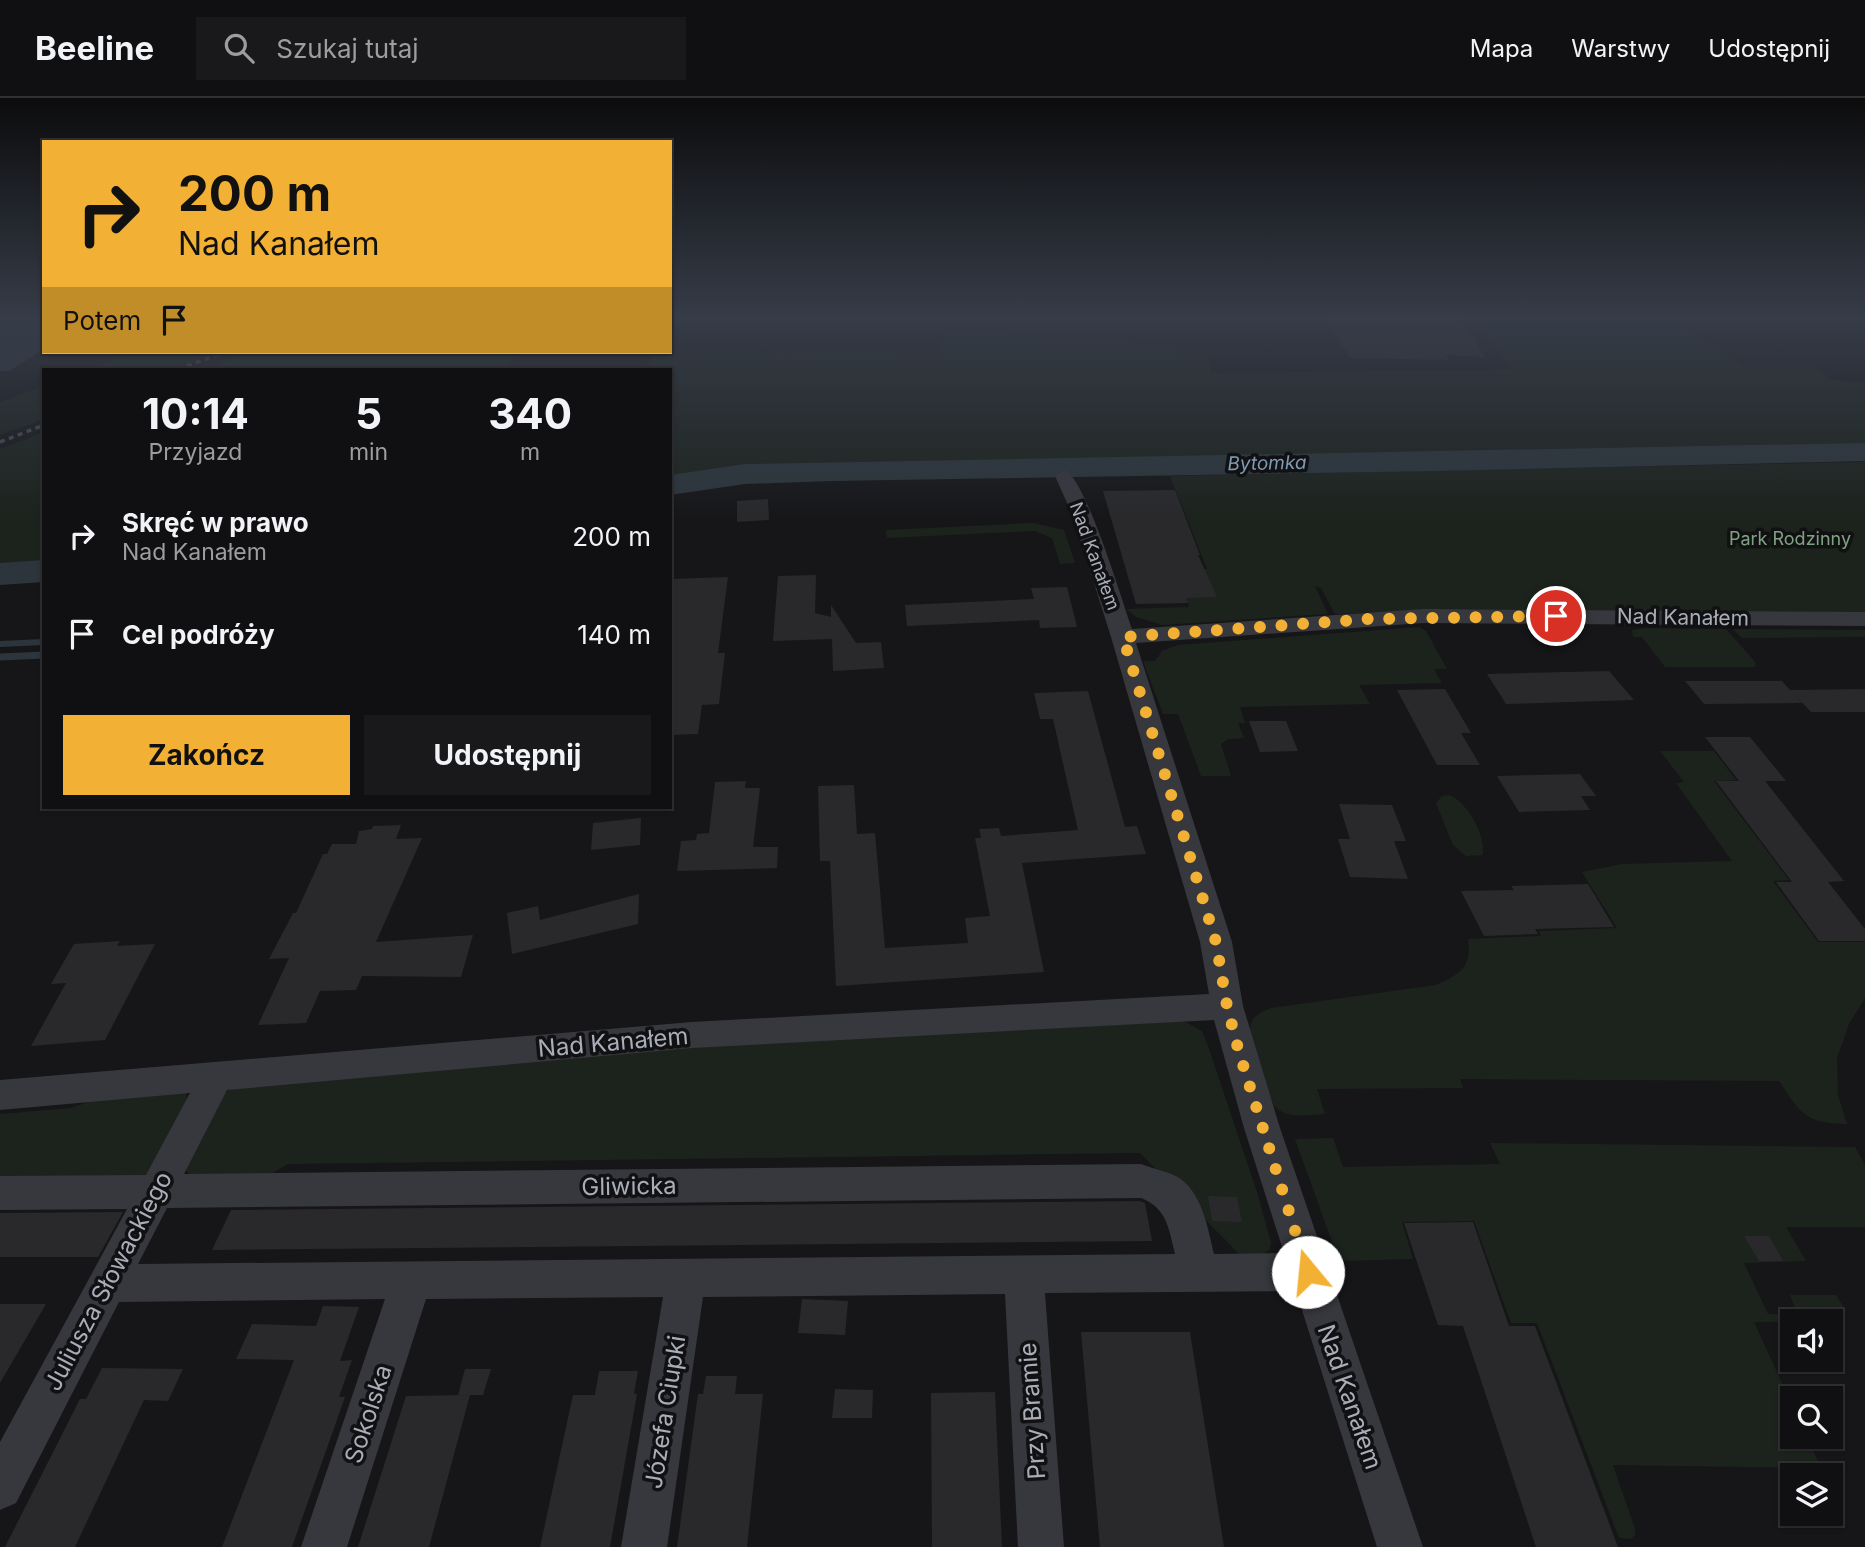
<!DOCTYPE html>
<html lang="pl">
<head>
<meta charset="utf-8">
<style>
	:root { --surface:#101012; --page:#19191b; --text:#f1f3f6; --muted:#9c9d9f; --line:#303032; --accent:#f2b134 }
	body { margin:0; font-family:Inter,sans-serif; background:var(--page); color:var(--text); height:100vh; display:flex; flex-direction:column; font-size:26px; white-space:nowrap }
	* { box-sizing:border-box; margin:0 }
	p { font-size:23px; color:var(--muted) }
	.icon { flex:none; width:38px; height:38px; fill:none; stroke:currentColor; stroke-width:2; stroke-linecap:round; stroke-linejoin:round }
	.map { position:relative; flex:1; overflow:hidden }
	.panel { position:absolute; left:42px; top:270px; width:630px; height:441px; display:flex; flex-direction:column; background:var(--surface); border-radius:0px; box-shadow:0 2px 5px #0004,0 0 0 2px var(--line) }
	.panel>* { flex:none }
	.top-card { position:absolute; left:42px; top:42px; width:630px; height:214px; border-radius:0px; box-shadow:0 2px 5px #0004,0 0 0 2px var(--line); background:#f2b134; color:#111; overflow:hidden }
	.tools { position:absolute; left:1780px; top:1211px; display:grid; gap:14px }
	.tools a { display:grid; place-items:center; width:63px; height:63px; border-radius:0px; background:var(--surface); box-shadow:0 2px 5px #0004,0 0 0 2px var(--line); font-size:35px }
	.pin { position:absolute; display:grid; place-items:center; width:60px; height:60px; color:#fff; margin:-30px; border:4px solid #fff; border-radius:50%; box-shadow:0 2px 7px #0007 }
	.me { position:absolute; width:77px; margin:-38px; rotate:343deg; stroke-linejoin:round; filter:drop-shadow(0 0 5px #0008) }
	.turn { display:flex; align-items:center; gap:24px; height:147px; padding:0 21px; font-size:32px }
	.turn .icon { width:91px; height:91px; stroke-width:2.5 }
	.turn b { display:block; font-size:49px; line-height:60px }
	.then { display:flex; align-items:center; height:66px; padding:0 21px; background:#0003; gap:14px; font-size:26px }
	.eta { display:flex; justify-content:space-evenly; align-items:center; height:119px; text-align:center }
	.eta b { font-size:42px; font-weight:700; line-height:49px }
	.action { display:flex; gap:14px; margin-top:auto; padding:14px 21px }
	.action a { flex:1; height:80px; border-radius:0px; background:var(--accent); color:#111; font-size:28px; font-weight:700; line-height:80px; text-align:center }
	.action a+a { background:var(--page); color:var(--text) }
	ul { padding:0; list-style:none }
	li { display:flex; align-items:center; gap:21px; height:98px; padding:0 21px }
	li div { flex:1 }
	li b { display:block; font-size:26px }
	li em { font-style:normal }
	header { display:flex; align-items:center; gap:42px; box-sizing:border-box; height:98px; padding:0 35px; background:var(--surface); border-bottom:2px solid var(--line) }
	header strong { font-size:33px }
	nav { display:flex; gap:38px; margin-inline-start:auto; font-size:24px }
	.search { width:490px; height:63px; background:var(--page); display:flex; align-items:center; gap:18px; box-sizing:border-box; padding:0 24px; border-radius:0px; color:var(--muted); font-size:26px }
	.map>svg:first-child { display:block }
	.green { fill:#1c231d }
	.water { fill:#2c353c }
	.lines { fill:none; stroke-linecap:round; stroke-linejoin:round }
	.stream-far2 { stroke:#2c353c; stroke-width:4.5 }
	.stream-far1 { stroke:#2c353c; stroke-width:6 }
	.stream { stroke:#2c353c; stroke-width:7 }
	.river { fill:#2c353c; fill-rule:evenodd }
	.building { fill:#29292c }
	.minor { fill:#37383d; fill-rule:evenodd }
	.rail { stroke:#4a4c52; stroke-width:3.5; stroke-dasharray:5 4.5; stroke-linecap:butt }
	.route { stroke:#f2b134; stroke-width:12; stroke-dasharray:0 21.6 }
	.labels { text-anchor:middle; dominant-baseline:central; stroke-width:7; stroke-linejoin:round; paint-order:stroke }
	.far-park-label { font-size:18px; fill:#7fa381; stroke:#111113 }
	.far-street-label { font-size:18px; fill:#a8adb8; stroke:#111113 }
	.far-water-label { font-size:19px; font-style:italic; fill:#7f9bb3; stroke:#111113 }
	.street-label { font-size:21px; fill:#a8adb8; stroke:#111113 }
	.near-street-label { font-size:24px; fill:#a8adb8; stroke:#111113 }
</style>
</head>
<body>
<header>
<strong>Beeline</strong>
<div class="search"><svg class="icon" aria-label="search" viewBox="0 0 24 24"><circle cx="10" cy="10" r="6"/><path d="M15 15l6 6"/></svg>Szukaj tutaj</div>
<nav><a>Mapa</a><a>Warstwy</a><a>Udostępnij</a></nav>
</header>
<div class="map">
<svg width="1865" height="1449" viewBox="0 0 1865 1449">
	<rect width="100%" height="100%" fill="#161618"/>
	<path class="green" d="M1470 219H1672L1743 269H1816L1831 282 1865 283V347L1435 357 830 365 747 369 670 379V271H645L656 255 886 254 938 257 946 234 1120 243 1191 257H1207L1211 275 1512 271Z
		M135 254H219L172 271H88Z
		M251 254H517L506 271H206Z
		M44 288V321L0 337V304Z
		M44 334V463L0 467V351Z
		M1865 364V515L1466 511 1335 516 1321 490 1315 488 1328 516 1162 527 1136 519 1126 511 1189 509 1180 482 1186 471H1207L1170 378Z
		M1033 425 1064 432 1075 465 1060 466 1052 440 1035 433 887 440 886 432Z
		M1419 529 1426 533 1447 571H1434L1442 585 1359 587 1370 606 1240 609 1245 625H1238L1244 640 1228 641 1221 646 1231 678H1201L1178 616H1163L1145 569 1144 563H1155L1162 553 1178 547Z
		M1645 530 1726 531 1756 565 1755 569H1665L1642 539H1633L1632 532Z
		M1733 531 1865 532V539L1742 540Z
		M1660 653H1714L1736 682 1714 683 1789 782 1773 783 1818 844H1865V900L1849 926 1837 960 1838 997 1847 1026C1805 1025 1801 1016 1779 983L1460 981 1463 990 1317 991 1325 1016C1306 1017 1285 1022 1273 1006 1266 988 1244 940 1252 923 1256 916 1264 913 1271 910L1436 887C1460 876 1472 870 1468 841L1541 838 1539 833 1617 830 1582 774 1622 766 1732 763 1676 685 1684 684Z
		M1449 697C1466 702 1488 740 1482 757L1466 758 1453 747 1436 705 1442 698Z
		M1184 923 1202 933 1208 948 1258 1097 1271 1145 1269 1152 1265 1154 1266 1160 1240 1157 1140 1055 288 1066 259 1083 193 1079 184 1071 220 999 231 990 531 958Z
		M120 993H185L188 1002 147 1077 137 1080 0 1083V1016L71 1010Z
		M1333 1040 1343 1069 1500 1066 1490 1045 1855 1049 1865 1067V1129H1786L1806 1163 1744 1165 1768 1216 1798 1217 1790 1197H1836L1843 1208 1845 1269H1817L1813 1262H1830V1223L1754 1224 1792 1307V1339H1807L1821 1370 1613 1367 1635 1431V1437L1631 1441 1619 1440 1537 1225H1511L1474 1123 1402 1124 1413 1161 1339 1163 1295 1041Z"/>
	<path class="water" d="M0 226H44V251L10 273H0Z"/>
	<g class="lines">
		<path class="stream-far2" d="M1211 360 1214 367"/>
		<path class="stream-far1" d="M1213 365 1214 368
			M0 546 44 544"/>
		<path class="stream" d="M0 559 44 557"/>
		<path class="river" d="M1865 345V363L1437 373 831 383 745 386 670 397V377L745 366Z
			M44 462V484L0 487V465Z"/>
	</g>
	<path class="building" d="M1325 219H1459L1479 245H1476L1485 259 1446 257 1449 262 1350 260Z
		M1175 392 1200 457H1198L1217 499 1186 500 1188 505 1136 506 1103 393Z
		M768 401 769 422 737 424V403Z
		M816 477 815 515 831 519V507L856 545 881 544 884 570 833 573 832 541 773 543 778 478Z
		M728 479 718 555H725L719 606 702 607 698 636 670 637V481Z
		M1067 489 1077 529 1040 530 1039 522 907 528 905 507 1034 501 1031 490Z
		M1609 573 1634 602 1506 606 1487 576Z
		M1685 583H1782L1790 592 1865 591V614H1811L1791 593 1802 605 1704 606Z
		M1445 591 1471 635H1461L1480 667H1437L1397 592Z
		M1088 593 1125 729 1137 728 1146 756 1022 765 1044 874 836 888 830 763H820L818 688 854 687 857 736 875 735 885 850 968 845 965 820 990 818 975 740H981L979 731 999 730 1001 738 1078 732 1053 621H1040L1034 595Z
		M1249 623H1286L1298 653 1260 654Z
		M1705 639H1750L1786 683H1765L1844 783 1828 784 1865 831V843H1819L1776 784H1792L1716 683H1739Z
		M1580 676 1596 698H1581L1590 712 1519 714 1497 678Z
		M746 683 745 690H760L753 749H778L777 770 677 773 681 743 696 742 697 736 709 735 715 684Z
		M1339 706 1392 707 1406 743H1394L1408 781 1350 779 1338 741H1350Z
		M641 720 640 747 591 752 593 725Z
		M401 727 396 741 422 740 376 844 473 837 461 879 362 878 356 892 320 893 306 925 258 927 289 860 269 861 293 815H296L323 756H327L332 746H356L359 733 372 731 373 728Z
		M1588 786 1614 829 1535 831 1538 836 1484 838 1461 793 1514 792 1511 788Z
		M639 796 638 826 512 856 507 815 538 808 540 822Z
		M120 843 117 848 155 846 105 942 31 948 66 885 51 886 74 846Z
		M1208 1098 1237 1099 1242 1124 1212 1123Z
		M1140 1103 1145 1105 1152 1143 212 1152 231 1112Z
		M123 1114 98 1159H0V1115Z
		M1473 1124 1509 1228H1535L1618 1449H1536L1463 1228 1438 1227 1404 1125Z
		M1744 1138H1769L1783 1163H1759Z
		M802 1201 848 1203 845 1237 798 1235Z
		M0 1206H46L0 1285Z
		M323 1208 359 1209 340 1263 352 1262 339 1299H345L292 1449H222L294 1262 236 1261 252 1226 316 1228Z
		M1081 1234H1190L1224 1449H1100Z
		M102 1270 183 1271 168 1303 144 1302 75 1449H5L80 1301H86Z
		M465 1271H491L483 1297H458Z
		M599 1273H638L634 1296H637L610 1449H540L573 1297H595Z
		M706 1278H737L735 1296H763L747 1449H677L698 1296H703Z
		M835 1291 873 1292 872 1320H832Z
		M995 1294 1002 1449H932L931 1295Z
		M470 1297 429 1449H358L406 1298Z"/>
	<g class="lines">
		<path class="minor" d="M1064 372C1085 377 1123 506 1132 531L1424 511 1865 514V528L1424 525 1136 545 1232 844 1243 908 1280 1030 1423 1449H1377L1296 1193 1045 1195 1064 1449H1018L1005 1196 703 1199 667 1449H621L663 1199 426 1201 347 1449H301L385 1201 119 1204 16 1405 0 1412V1344L127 1111 0 1112V1078L146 1077 190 995 0 1012V982L692 924 1209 896 1200 844 1111 539 1072 416 1055 378ZM1214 922 1244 1030 1284 1155 1214 1156C1208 1131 1203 1099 1182 1082 1172 1074 1153 1071 1141 1066L184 1076 227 992 692 950ZM1141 1100C1167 1110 1169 1131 1175 1156L138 1166 167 1110Z"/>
		<path class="rail" d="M178 271 225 254
			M0 344 44 327"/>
	</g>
	<linearGradient id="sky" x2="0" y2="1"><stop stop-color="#0c0c0d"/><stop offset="0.52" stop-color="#363c48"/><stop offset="1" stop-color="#363c48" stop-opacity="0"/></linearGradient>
	<rect width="1865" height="422" fill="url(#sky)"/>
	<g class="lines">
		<path class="route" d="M1308 1174 1239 954 1227 908 1216 844 1123 539 1369 521 1556 518"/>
	</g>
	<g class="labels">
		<g class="far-park-label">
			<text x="1790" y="440">Park Rodzinny</text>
		</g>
		<g class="far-street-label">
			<text transform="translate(1095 458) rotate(70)">Nad Kanałem</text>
		</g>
		<g class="far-water-label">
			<text transform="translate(1267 365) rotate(-1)">Bytomka</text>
		</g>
		<g class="street-label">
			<text transform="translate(1683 519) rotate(1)">Nad Kanałem</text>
		</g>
		<g class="near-street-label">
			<text transform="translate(613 944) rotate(-5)">Nad Kanałem</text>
			<text transform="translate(629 1088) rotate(-1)">Gliwicka</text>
			<text transform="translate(108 1183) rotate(-62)">Juliusza Słowackiego</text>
			<text transform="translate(1350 1299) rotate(71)">Nad Kanałem</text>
			<text transform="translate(1032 1313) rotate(-94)">Przy Bramie</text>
			<text transform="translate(665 1314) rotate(-81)">Józefa Ciupki</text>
			<text transform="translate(368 1316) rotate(-72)">Sokolska</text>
		</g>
	</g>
</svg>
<div class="tools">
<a><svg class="icon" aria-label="sound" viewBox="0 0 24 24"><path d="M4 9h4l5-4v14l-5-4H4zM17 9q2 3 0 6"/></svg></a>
<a><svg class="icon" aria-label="search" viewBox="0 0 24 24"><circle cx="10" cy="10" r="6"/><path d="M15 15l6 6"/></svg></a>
<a><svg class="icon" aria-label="layers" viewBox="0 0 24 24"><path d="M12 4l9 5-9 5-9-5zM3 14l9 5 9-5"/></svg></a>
</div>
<div class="pin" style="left:1556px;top:518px;background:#d93025"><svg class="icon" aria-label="arrive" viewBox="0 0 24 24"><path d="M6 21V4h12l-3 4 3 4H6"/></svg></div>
<svg class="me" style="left:1308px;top:1174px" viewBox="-20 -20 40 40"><circle r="19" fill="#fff"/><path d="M0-13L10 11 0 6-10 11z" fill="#f2b134"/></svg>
<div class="top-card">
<div class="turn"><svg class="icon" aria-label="right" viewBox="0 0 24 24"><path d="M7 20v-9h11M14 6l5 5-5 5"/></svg><div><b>200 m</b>Nad Kanałem</div></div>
<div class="then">Potem<svg class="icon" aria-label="arrive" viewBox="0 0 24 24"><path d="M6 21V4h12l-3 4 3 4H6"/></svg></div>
</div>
<section class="panel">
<div class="eta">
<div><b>10:14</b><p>Przyjazd</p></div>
<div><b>5</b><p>min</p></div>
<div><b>340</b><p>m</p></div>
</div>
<ul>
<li><svg class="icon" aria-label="right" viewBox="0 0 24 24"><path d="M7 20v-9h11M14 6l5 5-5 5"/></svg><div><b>Skręć w prawo</b><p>Nad Kanałem</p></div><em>200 m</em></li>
<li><svg class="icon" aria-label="arrive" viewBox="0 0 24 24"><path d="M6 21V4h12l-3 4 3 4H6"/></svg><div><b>Cel podróży</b></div><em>140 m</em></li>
</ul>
<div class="action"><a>Zakończ</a><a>Udostępnij</a></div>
</section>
</div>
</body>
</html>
